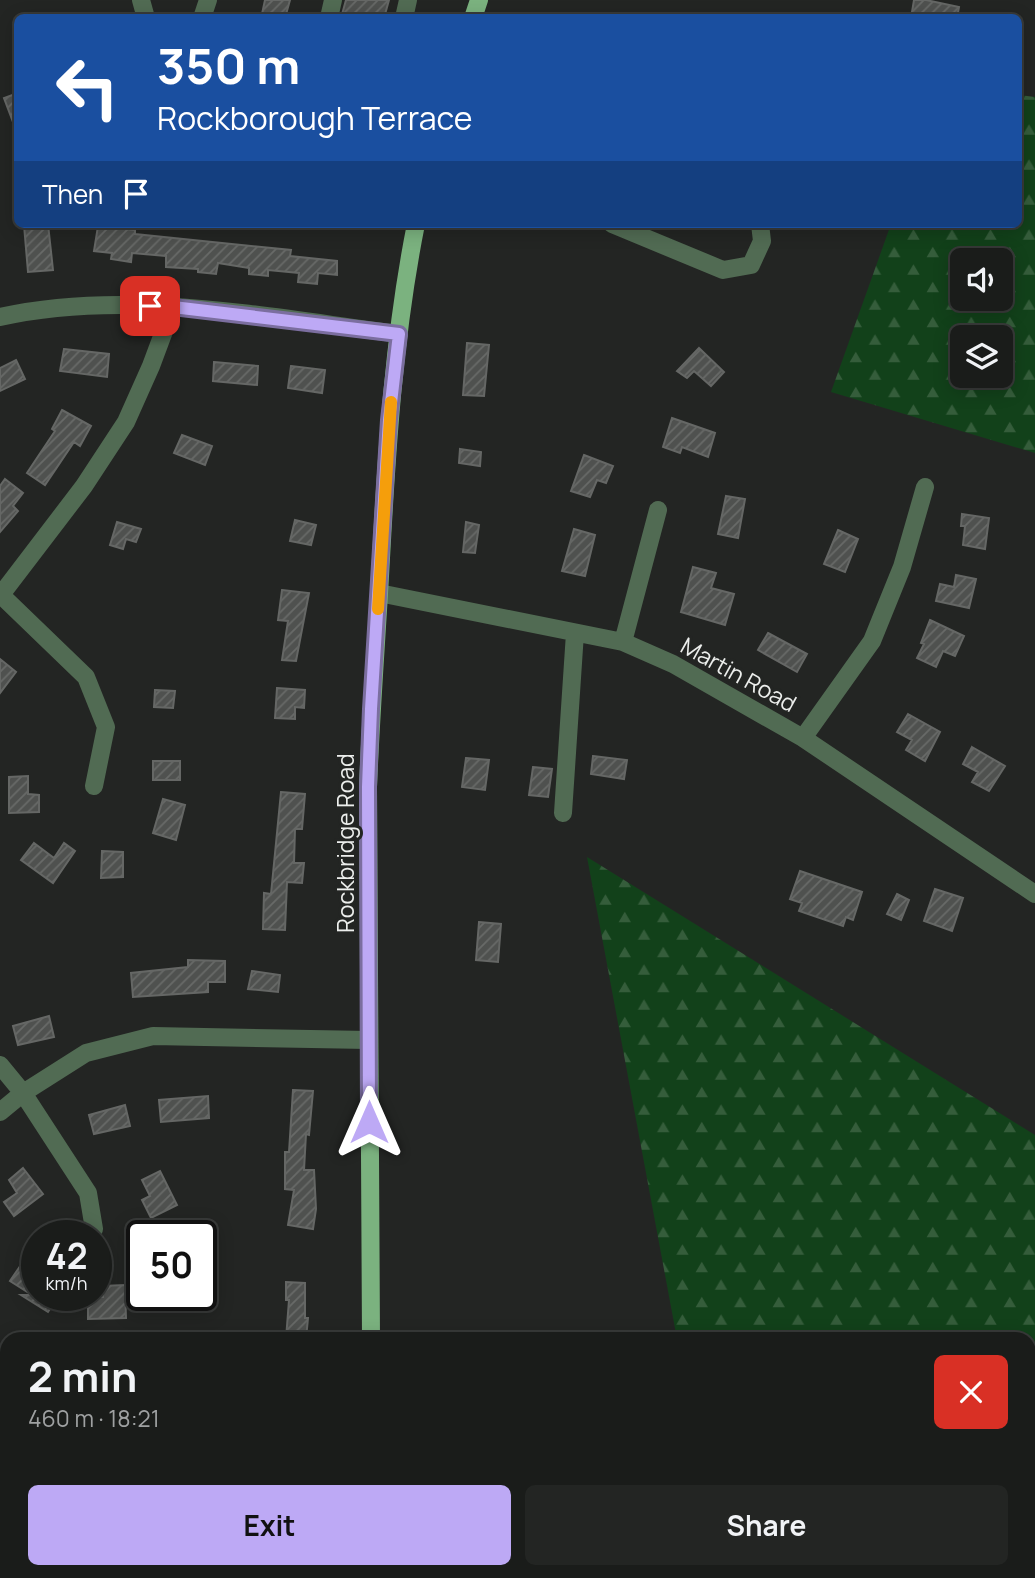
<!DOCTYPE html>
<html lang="en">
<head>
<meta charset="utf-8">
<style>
	:root { --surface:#1a1c1a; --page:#232523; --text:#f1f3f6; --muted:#9fa1a2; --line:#383a39; --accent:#bda9f5 }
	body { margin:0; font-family:Manrope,sans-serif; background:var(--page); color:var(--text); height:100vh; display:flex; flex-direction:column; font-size:26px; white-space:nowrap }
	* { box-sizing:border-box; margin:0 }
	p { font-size:23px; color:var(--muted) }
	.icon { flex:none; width:38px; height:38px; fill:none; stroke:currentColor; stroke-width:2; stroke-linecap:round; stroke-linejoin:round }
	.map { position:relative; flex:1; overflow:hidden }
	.drawer { position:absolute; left:0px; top:1332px; width:1036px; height:247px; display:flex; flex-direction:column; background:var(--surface); border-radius:21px 21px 0 0; box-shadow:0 4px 18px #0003,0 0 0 2px var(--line) }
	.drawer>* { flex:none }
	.guide { position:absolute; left:14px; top:14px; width:1008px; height:214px; border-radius:10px; box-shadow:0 4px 18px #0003,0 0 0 2px var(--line); background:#1a4fa0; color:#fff; overflow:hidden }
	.fabs { position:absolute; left:950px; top:248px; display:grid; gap:14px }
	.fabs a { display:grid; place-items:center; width:63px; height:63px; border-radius:10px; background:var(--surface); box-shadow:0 4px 18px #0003,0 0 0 2px var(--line); font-size:35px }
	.speed { position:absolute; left:21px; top:1220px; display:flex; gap:14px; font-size:35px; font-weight:700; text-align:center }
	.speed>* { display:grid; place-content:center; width:91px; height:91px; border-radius:50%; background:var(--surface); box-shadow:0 4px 18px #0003,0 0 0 2px var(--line); line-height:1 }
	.speed small { font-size:18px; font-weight:400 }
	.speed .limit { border:4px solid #111; border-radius:10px; background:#fff; color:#111 }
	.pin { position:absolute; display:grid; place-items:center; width:60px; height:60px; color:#fff; margin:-30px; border-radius:14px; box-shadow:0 4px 10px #0006 }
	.me { position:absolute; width:77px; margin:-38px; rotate:0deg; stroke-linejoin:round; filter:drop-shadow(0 0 5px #0008) }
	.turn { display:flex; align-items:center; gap:24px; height:147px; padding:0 28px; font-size:32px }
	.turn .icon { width:91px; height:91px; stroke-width:2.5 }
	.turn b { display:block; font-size:49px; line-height:60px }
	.then { display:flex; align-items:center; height:66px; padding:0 28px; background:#0003; gap:14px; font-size:26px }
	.round { display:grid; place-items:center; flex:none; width:74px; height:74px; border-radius:10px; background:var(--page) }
	.summary { display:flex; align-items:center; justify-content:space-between; height:119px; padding:0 28px }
	h1 { font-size:42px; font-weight:700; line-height:52px }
	.primary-button { display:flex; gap:14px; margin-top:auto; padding:14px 28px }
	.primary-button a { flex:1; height:80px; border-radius:10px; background:var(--accent); color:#111; font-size:28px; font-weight:700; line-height:80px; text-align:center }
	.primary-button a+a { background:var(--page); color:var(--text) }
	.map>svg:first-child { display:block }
	.forest { fill:url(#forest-firs); fill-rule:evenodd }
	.building { fill:url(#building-hatch); stroke:#656765; stroke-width:2 }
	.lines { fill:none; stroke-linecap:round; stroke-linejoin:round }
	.minor { stroke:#516b53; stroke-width:18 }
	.major { stroke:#7bb27f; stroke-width:18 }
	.route-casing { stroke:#7b6e9f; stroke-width:18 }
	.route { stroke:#bda9f5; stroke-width:12 }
	.slow { stroke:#f59e0b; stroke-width:12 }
	.labels { text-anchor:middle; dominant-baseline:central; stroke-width:6; stroke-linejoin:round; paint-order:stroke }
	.street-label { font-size:23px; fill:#eceeec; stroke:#232523 }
</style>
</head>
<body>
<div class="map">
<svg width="1035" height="1578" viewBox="0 0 1035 1578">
	<defs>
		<pattern id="forest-firs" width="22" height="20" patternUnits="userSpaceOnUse" patternTransform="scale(1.75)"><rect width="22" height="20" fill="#12411a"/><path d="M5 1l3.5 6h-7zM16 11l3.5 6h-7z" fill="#355d3b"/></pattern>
		<pattern id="building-hatch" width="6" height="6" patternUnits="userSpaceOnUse" patternTransform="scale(1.75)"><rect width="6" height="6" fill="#4f514f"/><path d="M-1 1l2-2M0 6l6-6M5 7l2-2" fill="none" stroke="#686a68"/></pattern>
	</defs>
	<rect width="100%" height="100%" fill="#232523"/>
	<path class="forest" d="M1019 95 1035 97V453L831 392 891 224H1018ZM962 261H1001V299H962ZM962 338H1001V376H962Z
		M587 857 1035 1135V1548L1029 1547V1339H677Z"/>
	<path class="building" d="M265 0H290L285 18 262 14Z
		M346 0H389L384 18H341Z
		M914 0H926L959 7 957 18H911Z
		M18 93V130H16L4 98Z
		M48 224 53 270 28 272 24 225Z
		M98 226 135 230V234L291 250 290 256 337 261V275L318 273 317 284 298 282 299 273 268 270V276L249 274V268L218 263 216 274 198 272V269L166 267V256L132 253 131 262 111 259 112 253 94 251Z
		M467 343 489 345 484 396 463 395Z
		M699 348 724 372 711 386 694 371 687 378 677 371Z
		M64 349 109 354 107 377 60 371Z
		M16 360 25 379 0 391V368Z
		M214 362 258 366 257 385 213 381Z
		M291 366 325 370 322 393 288 388Z
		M62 410 91 426 80 446 74 442 45 485 27 473 55 431 52 429Z
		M672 418 715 433 708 457 682 447 680 453 663 447Z
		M182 435 212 446 205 465 174 453Z
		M460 449 481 452 480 466 459 463Z
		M584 455 613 466 606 483 597 480 590 497 571 491Z
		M5 479 23 493 13 506 18 511 0 532V486Z
		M726 496 745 499 738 538 718 534Z
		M962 514 989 518 985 549 963 545 965 526H961Z
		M295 520 316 525 311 545 290 541Z
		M117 522 141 529 136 542 126 539 123 549 110 545Z
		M466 522 479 525 475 553 463 552Z
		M574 529 595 535 585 576 562 571Z
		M838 530 858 539 845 572 824 564Z
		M693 567 716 573 711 588 734 594 725 625 681 612Z
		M956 575 976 579 969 608 936 601 940 584 954 587Z
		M282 590 309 593 296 661 282 660 288 621 278 620Z
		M930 620 964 636 955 656 943 651 936 667 917 658 924 644 921 643Z
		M768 633 807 654 797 672 758 650Z
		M0 659 16 672 0 693Z
		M277 688 305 690 304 708 295 707V719L275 718Z
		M155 690 175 691 173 708 154 707Z
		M908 714 940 732 925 761 906 750 912 740 897 732Z
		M972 747 1005 766 989 791 972 782 978 772 963 764Z
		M593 756 627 760 624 779 591 774Z
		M466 758 489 760 485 790 462 787Z
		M153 761H180V780H153Z
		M533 767 552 769 548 797 529 795Z
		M28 776V794L39 795V812L9 813V777Z
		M281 792 305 794 302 829H295L294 863H304L302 883 287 882 285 930 263 929 264 893 271 894Z
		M163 799 185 805 176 840 153 833Z
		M34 843 54 858 64 843 75 851 53 883 21 860Z
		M102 851 123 852V877L101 878Z
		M800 871 862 892 853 920 846 917 843 926 799 911 802 903 790 899Z
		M935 889 963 898 952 931 924 921Z
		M897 894 909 900 901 920 887 914Z
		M479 922 501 924 498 962 476 960Z
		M188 960 225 961V982H208V992L133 997 131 973 188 967Z
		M252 971 280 975 278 992 248 989Z
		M49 1016 54 1037 18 1045 13 1026Z
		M293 1090 313 1091 309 1135 306 1134 304 1170H314L316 1209 313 1229 288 1225 294 1190 285 1189V1152H289Z
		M208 1096 209 1118 161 1122 159 1100Z
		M125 1105 130 1126 94 1134 89 1115Z
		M23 1168 43 1194 14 1216 4 1202 17 1193 9 1180Z
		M160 1171 177 1205 151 1218 142 1200 150 1196 142 1180Z
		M29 1253 37 1258V1295H59L48 1312 21 1295H32L10 1281Z
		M286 1282 305 1283V1318H308L306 1339H286L289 1300H286Z
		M125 1285 126 1318 88 1319V1297H103L102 1286Z"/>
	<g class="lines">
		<path class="minor" d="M141 0 146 18
			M202 18 208 0
			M329 18 333 0
			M404 18 408 0
			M612 224 723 270 751 265 762 241 760 224
			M0 317C127 288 271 318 399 334
			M379 593 623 642 673 664 803 738 1035 894
			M1 595 86 677 106 727 94 786
			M0 596 84 486 126 422 151 366 173 307
			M623 642 658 510
			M803 738 872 641 902 567 925 487
			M563 813 575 633
			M0 1065 23 1093 88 1193 94 1229
			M0 1112 23 1093 86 1053 153 1036 368 1040
			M0 1482 7 1483
			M16 1578 17 1572
			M943 1578V1576"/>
		<path class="major" d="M473 18 479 0
			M371 1339 368 787C371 711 377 634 381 558 387 446 394 334 416 224
			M373 1578V1572"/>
	</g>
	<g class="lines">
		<defs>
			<path id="route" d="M150 306 173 307 399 334 389 420 371 709 368 787 369 1122"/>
		</defs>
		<use href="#route" class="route-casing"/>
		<use href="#route" class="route"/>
		<path class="slow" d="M378 609 391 402"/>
	</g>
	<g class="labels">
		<g class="street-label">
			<text transform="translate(739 674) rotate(29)">Martin Road</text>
			<text transform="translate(345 843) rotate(-90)">Rockbridge Road</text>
		</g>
	</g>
</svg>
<div class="fabs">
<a><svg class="icon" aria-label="sound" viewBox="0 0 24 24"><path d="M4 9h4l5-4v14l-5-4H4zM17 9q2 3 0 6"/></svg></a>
<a><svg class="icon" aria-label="layers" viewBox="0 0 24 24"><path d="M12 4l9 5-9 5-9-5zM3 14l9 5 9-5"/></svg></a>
</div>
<div class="speed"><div>42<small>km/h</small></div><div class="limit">50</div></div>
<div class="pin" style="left:150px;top:306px;background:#d93025"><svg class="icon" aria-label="arrive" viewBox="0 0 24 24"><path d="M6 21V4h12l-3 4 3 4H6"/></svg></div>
<svg class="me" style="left:369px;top:1122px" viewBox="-20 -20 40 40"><path d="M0-17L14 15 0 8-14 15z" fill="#bda9f5" stroke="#fff" stroke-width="4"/></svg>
<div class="guide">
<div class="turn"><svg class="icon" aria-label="left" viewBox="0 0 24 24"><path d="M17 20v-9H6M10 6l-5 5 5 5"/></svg><div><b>350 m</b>Rockborough Terrace</div></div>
<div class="then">Then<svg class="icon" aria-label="arrive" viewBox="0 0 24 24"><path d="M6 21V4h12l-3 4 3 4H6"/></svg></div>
</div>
<section class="drawer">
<div class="summary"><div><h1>2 min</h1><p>460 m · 18:21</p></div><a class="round" style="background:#d93025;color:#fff"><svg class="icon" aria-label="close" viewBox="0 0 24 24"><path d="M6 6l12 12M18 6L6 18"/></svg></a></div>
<div class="primary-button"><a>Exit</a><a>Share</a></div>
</section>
</div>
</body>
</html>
